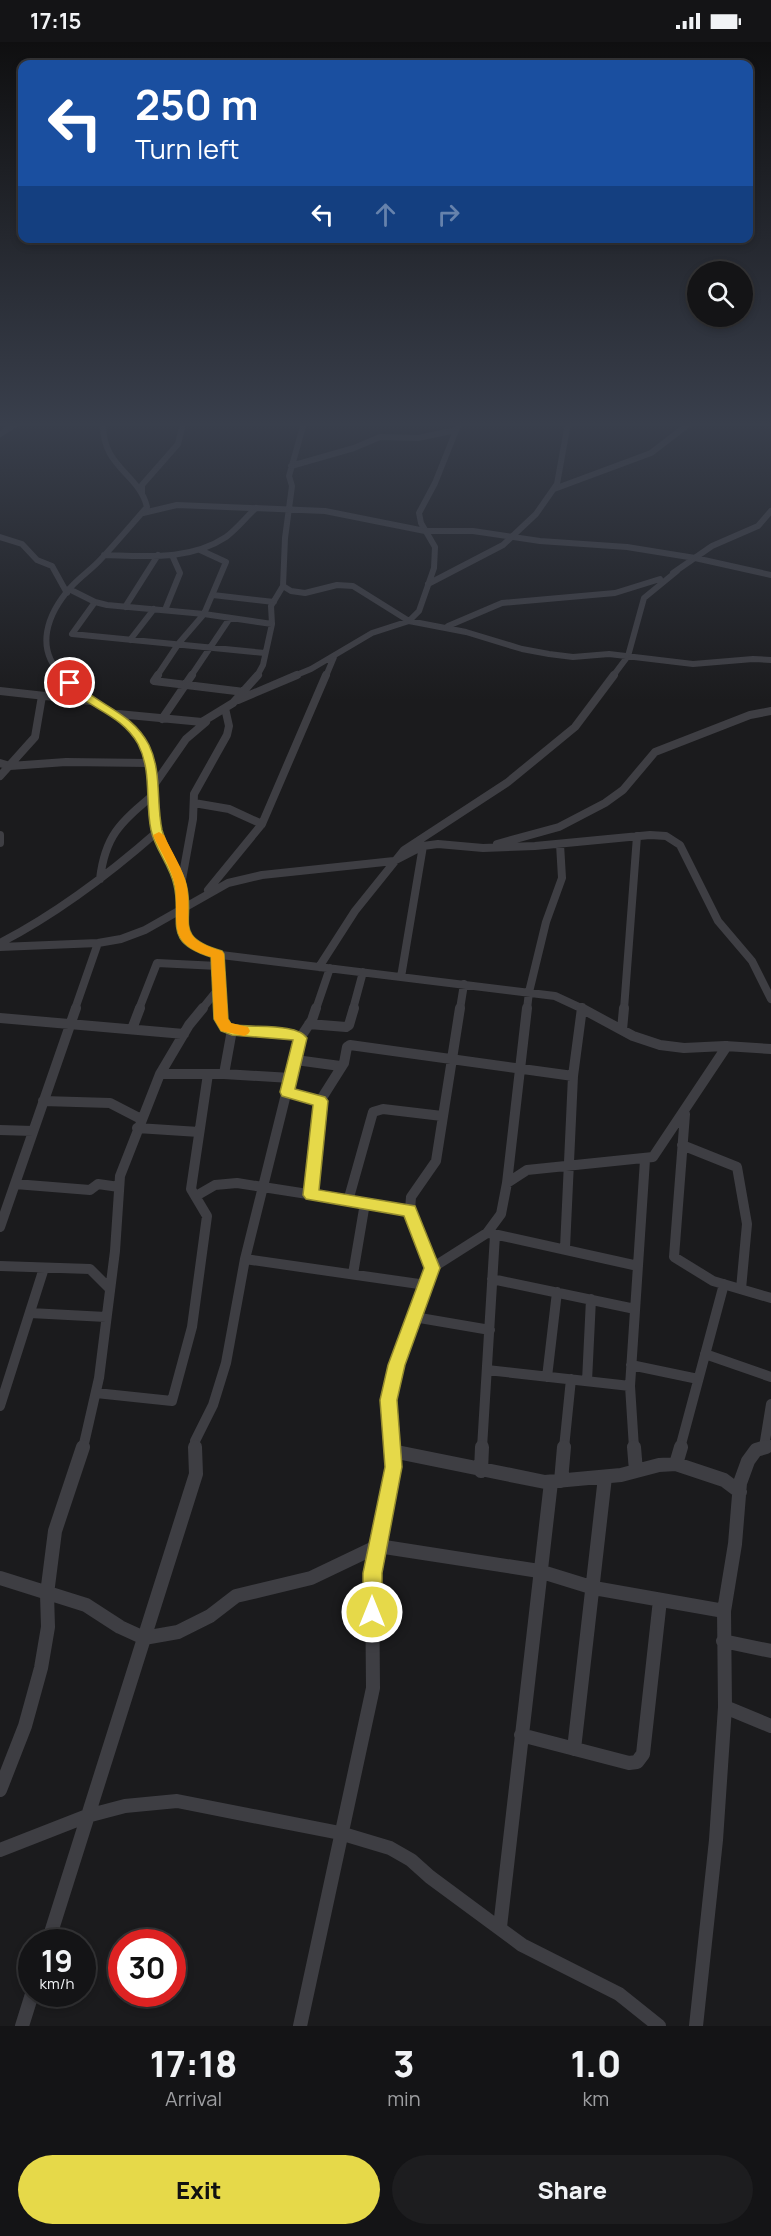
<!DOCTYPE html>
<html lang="en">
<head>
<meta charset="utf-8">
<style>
	:root { --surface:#141416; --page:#1d1d1f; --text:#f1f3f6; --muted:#9d9ea1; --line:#333335; --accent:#e6d949 }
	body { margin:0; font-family:Manrope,sans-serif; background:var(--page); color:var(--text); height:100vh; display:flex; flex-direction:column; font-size:22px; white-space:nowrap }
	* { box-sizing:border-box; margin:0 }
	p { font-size:20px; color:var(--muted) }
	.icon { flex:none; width:33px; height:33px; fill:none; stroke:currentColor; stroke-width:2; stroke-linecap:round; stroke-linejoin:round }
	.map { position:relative; height:1984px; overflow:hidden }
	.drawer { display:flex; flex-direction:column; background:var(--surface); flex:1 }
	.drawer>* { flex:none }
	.top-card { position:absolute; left:18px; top:18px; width:735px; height:183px; border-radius:12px; box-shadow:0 3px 9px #0003,0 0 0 2px var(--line); background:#1a4fa0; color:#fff; overflow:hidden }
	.controls { position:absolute; left:687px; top:219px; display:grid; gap:12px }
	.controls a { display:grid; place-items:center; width:66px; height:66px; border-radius:50%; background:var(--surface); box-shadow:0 3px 9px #0003,0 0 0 2px var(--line); font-size:30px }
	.speed { position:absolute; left:18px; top:1887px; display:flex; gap:12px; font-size:30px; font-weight:700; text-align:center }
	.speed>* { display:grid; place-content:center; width:78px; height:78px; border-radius:50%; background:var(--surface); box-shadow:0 3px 9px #0003,0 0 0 2px var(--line); line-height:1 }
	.speed small { font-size:15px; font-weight:400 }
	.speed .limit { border:9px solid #d22; background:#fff; color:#111 }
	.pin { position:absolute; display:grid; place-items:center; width:51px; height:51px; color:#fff; margin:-26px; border:3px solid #fff; border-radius:50%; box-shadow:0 2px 6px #0007 }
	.me { position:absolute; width:66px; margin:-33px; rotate:0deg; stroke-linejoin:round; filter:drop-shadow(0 0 4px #0008) }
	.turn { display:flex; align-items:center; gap:21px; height:126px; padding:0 18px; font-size:27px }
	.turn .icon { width:78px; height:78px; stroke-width:2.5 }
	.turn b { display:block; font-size:42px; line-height:51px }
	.lanes { display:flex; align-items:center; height:57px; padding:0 18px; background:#0003; justify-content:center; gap:30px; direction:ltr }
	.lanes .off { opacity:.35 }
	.eta { display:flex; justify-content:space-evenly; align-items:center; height:102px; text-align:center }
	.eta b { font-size:36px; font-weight:800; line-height:42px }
	.button { display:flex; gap:12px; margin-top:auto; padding:12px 18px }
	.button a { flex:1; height:69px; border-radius:36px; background:var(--accent); color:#111; font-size:24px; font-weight:800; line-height:69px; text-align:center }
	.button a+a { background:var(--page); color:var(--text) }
	.status { display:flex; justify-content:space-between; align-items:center; height:42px; padding:0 30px; background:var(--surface); direction:ltr }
	.status svg { height:16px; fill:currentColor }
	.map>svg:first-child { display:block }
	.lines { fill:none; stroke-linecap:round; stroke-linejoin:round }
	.minor-far3 { stroke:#3e3e43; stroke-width:6 }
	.minor-far2 { stroke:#3e3e43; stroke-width:8 }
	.minor-far1 { stroke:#3e3e43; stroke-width:10 }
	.minor { stroke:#3e3e43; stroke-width:14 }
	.route { fill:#e6d949; stroke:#968d2f; stroke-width:1.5 }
	.slow { fill:#f59e0b }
</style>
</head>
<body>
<div class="status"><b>17:15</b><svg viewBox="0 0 49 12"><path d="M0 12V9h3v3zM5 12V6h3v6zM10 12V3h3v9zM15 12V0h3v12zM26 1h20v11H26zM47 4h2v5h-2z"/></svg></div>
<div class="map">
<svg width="771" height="1984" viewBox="0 0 771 1984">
	<rect width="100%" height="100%" fill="#1b1b1d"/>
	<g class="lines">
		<path class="minor-far3" d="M0 392 18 381
			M291 424 354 406 380 395 418 396 456 388
			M554 447 651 411 690 381
			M142 452V443L178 402 183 381
			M143 471 177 463 325 469 425 489H473L540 499 627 505 695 516 771 533
			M0 495 22 502 37 518 52 524 67 551
			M104 513C145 514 190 519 226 495 237 487 246 475 256 466
			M673 531 712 504 758 484 771 469
			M428 542 503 503 536 472 557 442 568 381
			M283 544 291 549 305 551 337 543 353 544 409 579 466 590 522 607 549 612 573 615 609 612 693 622 753 617 771 618
			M69 547 95 560 107 563 204 572 272 582
			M213 553 274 560
			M95 560 72 592 265 611
			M125 565 158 513
			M165 568 180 531 172 513
			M448 584 502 561 615 551 660 537
			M130 598 154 567
			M63 634C34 607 47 572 71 545 80 535 92 527 101 517 117 500 132 482 147 465 139 431 102 426 103 381
			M157 634 179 601 204 572 226 520 200 508
			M191 634 230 576
			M257 634 263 623 272 582 271 564 283 544 285 496 292 444 289 434 304 381
			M294 634 311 627 372 591 409 579 419 569 434 526 435 505 421 481 419 471 435 441 459 381
			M326 634 334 615
			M613 634 628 614 644 556 677 529"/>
		<path class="minor-far2" d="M61 633C67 639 74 647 81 652 106 669 129 674 143 704 157 732 149 761 157 790 162 808 178 826 181 845 187 884 170 890 213 912L555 954 583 967
			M158 633 154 639 244 650
			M0 649 90 659
			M238 658 297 633
			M118 672 202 680 233 661 258 633
			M162 677 192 633
			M0 721 10 724 66 720 149 721
			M0 734 35 695 42 654
			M154 743 186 697 206 680
			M194 761 229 767 262 782
			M0 793V801
			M497 802 559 785 605 761 623 748 655 710 750 673 771 669
			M100 837C105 794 120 781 152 754
			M181 843 193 777 194 752 227 693 229 684 225 666
			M208 848 262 782 326 633
			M0 901C58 871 108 833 157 790
			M0 905 98 901 121 897 145 888 228 841 262 833 394 819 423 804 438 802 483 806 535 804 650 793 666 794 680 803 718 879 752 919 771 957
			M218 912 221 967
			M319 925 355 869 404 808 508 740 575 685 614 633
			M401 935 423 804
			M75 967 98 901
			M139 967 157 921 218 924
			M202 967 219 946
			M316 967 330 926
			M353 967 363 930
			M460 967 464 942
			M527 967 529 950 546 880 562 836 560 802
			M624 967 637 794"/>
		<path class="minor-far1" d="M581 966 633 994 660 1003 684 1006 725 1004 771 1007
			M0 976 184 992
			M309 982 346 985 349 983 354 966
			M132 987 140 966
			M622 988 624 966
			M300 996 312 978 316 966
			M296 1018 340 1024
			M160 1032H224L291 1036
			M224 1032 232 988
			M287 1050 320 1059
			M43 1059 110 1061 141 1077
			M685 1072 674 1215 713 1239 771 1256
			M137 1086 199 1090
			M0 1088 33 1089
			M682 1103 737 1125 747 1182 741 1247
			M507 1141 527 1128 653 1115 727 1004
			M15 1142 90 1148 98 1142 119 1145
			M311 1153 320 1059 344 1021 347 1005 350 1003 573 1034
			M196 1154 215 1143 237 1141 410 1168
			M348 1159 373 1070 383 1067 442 1074
			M0 1185 76 966
			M489 1191 638 1224
			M565 1206 573 1034 582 966
			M245 1217 426 1243
			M0 1224 90 1227 110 1247
			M432 1226 410 1168 411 1155 436 1119 460 966
			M353 1232 365 1161
			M492 1237 635 1267
			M30 1271 106 1275
			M414 1275 490 1288
			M705 1312 771 1335
			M631 1323 698 1337
			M487 1328 630 1344
			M547 1335 557 1250
			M587 1339 591 1257
			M96 1351 172 1359 192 1285 207 1174 191 1147 208 1032
			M0 1364 44 1226
			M764 1405 771 1362
			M83 1406 99 1336 115 1209 120 1134 160 1032 189 983 203 966
			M195 1406V1399L213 1363 226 1321 245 1217 300 996 292 992 232 988C222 983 221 976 220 966
			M392 1406 389 1358 396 1323 432 1226 487 1191 501 1172 507 1141 527 966
			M482 1406 495 1193
			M564 1406 571 1337
			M634 1406 630 1344 645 1118
			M680 1406 724 1242
			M762 1406 771 1403"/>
		<path class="minor" d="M634 1405 636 1429
			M392 1409 545 1440 621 1433 659 1423 676 1422 724 1438 740 1450
			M676 1422 681 1405
			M481 1429 482 1405
			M561 1439 564 1405
			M0 1536 86 1563 120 1585 144 1596 178 1590 210 1574 236 1554 311 1536 378 1504 539 1529 594 1546 724 1569
			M723 1599 771 1609
			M725 1665 771 1684
			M521 1693 629 1721 637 1720 643 1712 660 1558
			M574 1707 605 1435
			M0 1748 25 1684 41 1626 48 1585 47 1552 55 1489 83 1405
			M0 1808 87 1774 125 1764 177 1759 340 1791 390 1806 411 1818 430 1835 522 1903 619 1952 659 1984
			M500 1885 551 1440
			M48 1900 196 1432 195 1405
			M22 1984 32 1952
			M300 1984 373 1646 372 1531 392 1438V1405
			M696 1984 716 1798 725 1665 724 1569 735 1502 740 1441 748 1419 756 1408 766 1405"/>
	</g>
	<linearGradient id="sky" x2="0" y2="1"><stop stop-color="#0f0f10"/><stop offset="0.58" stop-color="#393f4c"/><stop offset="1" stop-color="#393f4c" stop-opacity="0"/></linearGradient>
	<rect width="771" height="659" fill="url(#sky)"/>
	<path class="route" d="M67 639H74C98 664 131 669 149 703 162 730 156 760 162 788 167 807 181 824 186 842 196 879 171 894 222 909L224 912 228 977 231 982C250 987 296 980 307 996L295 1047 325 1055 328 1059 319 1148 415 1164 440 1226 405 1323 397 1358 402 1425 382 1531V1570L379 1577 372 1579 366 1577 363 1570V1531L385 1425 380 1358 388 1323 424 1226 404 1174 306 1157 303 1153 313 1063 282 1054 280 1050 293 998 232 993 221 989 214 977 211 915C160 899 183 879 174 843 170 824 155 807 151 788 145 760 152 729 138 702 120 670 86 667 65 641Z"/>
	<path class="slow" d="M159 790 164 793C171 809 184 828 187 845 193 883 175 895 222 909L224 912 228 977 231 981 248 985 250 989 248 992 244 994 221 989 214 977 211 915C166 901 179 882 175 845 173 829 160 809 153 793Z"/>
</svg>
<div class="controls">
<a><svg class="icon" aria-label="search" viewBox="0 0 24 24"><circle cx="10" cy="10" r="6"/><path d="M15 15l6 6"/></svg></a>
</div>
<div class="speed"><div>19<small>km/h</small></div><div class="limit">30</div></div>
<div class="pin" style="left:70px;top:641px;background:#d93025"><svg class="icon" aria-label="arrive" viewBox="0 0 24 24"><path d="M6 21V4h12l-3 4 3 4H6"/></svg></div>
<svg class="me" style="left:372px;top:1570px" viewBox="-20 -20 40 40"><circle r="17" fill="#e6d949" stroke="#fff" stroke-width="3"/><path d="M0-11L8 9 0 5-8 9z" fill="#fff"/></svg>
<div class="top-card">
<div class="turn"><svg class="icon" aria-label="left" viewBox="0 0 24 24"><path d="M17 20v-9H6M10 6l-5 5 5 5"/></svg><div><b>250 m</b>Turn left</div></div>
<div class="lanes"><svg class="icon" aria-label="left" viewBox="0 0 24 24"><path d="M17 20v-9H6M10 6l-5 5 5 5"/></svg><svg class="icon off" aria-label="ahead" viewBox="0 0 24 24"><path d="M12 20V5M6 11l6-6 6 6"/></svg><svg class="icon off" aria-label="right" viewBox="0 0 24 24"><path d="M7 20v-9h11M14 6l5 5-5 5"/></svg></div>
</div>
</div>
<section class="drawer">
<div class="eta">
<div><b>17:18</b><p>Arrival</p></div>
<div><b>3</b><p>min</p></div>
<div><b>1.0</b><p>km</p></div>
</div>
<div class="button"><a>Exit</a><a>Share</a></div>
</section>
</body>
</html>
